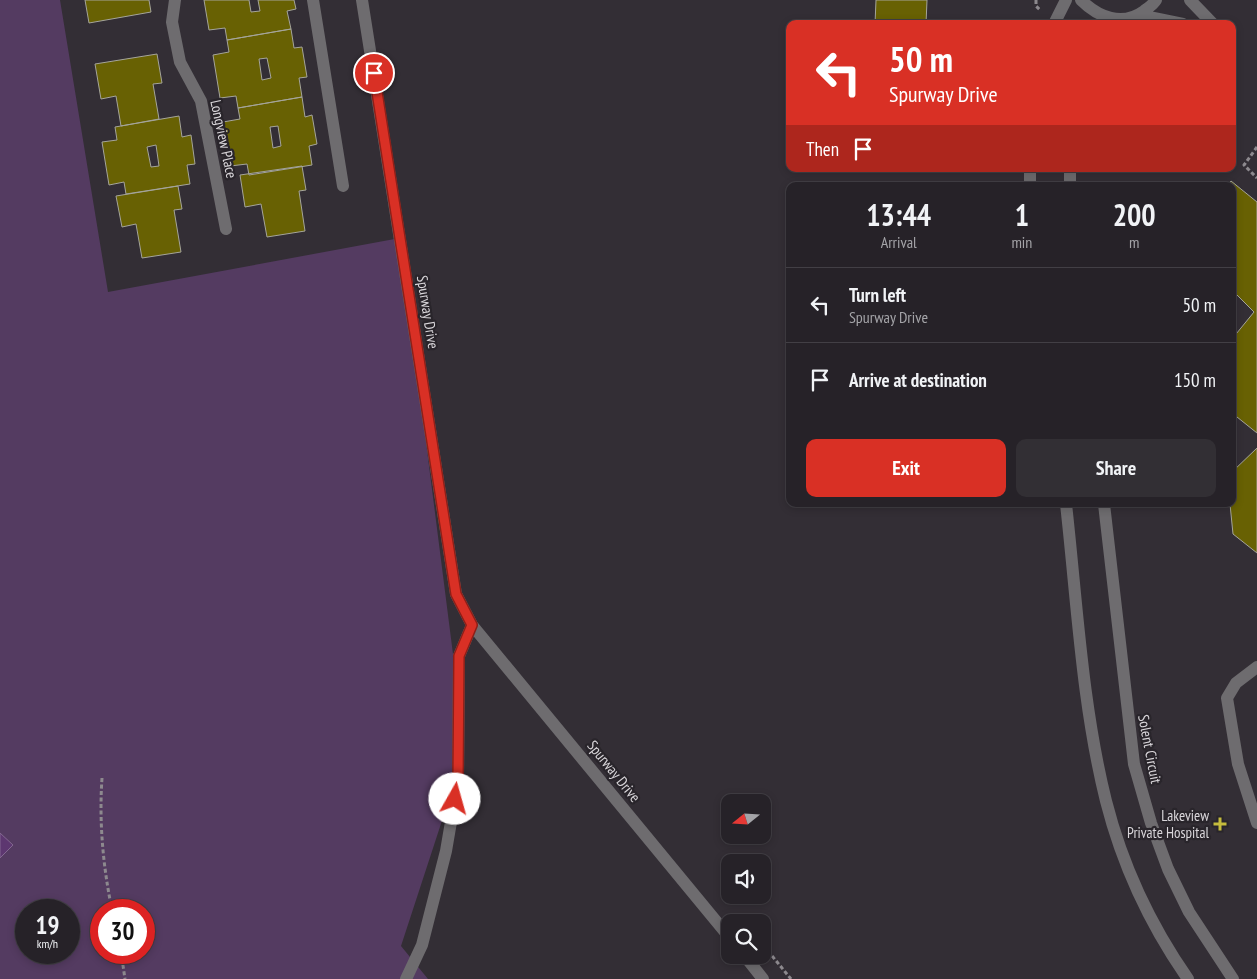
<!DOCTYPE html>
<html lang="en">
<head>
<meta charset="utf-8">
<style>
	:root { --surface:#262228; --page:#322f34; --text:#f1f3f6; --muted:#a4a4a8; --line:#423f45; --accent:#d93025 }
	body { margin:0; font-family:"PT Sans Narrow",sans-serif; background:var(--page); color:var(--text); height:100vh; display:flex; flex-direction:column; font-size:19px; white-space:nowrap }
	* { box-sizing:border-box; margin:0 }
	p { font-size:16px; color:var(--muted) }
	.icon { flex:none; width:28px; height:28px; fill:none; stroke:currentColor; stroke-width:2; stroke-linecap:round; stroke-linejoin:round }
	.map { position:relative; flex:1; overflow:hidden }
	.sheet { position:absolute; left:786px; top:182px; width:450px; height:325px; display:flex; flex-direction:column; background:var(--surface); border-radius:10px; box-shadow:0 2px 8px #0003,0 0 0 1px var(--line) }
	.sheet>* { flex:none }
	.top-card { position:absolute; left:786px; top:20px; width:450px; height:152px; border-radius:10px; box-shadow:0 2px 8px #0003,0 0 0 1px var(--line); background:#d93025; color:#fff; overflow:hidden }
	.needle { width:32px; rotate:252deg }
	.fabs { position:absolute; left:721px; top:794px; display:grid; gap:10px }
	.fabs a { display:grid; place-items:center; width:50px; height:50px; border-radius:10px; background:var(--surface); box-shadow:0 2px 8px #0003,0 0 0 1px var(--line); font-size:25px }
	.speed { position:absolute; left:15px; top:899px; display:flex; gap:10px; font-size:25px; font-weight:700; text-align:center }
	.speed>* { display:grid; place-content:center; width:65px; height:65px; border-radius:50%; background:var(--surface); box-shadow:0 2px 8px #0003,0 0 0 1px var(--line); line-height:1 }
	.speed small { font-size:12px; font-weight:400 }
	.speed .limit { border:8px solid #d22; background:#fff; color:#111 }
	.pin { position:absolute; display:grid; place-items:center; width:42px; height:42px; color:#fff; margin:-21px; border:2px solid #fff; border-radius:50%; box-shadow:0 1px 5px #0007 }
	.me { position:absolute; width:55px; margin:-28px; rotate:7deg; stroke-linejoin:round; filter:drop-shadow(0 0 4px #0008) }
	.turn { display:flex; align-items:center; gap:18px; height:105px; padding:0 20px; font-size:22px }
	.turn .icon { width:65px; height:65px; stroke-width:2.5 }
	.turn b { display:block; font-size:35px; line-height:42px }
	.then { display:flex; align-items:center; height:48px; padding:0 20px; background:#0003; gap:10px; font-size:19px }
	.eta { display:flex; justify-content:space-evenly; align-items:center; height:85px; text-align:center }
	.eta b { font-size:30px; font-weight:800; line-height:35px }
	.primary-button { display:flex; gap:10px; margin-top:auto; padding:10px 20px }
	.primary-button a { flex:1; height:58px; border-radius:10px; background:var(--accent); color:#fff; font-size:20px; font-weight:800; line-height:58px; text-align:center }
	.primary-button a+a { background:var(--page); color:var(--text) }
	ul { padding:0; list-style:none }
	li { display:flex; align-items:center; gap:15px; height:75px; padding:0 20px; border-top:1px solid var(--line) }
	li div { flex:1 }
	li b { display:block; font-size:19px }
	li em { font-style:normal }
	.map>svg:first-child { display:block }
	.green { fill:#543b61; fill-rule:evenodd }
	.water { fill:#5d3770; stroke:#826790 }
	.building { fill:#686103; stroke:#a5a59b; fill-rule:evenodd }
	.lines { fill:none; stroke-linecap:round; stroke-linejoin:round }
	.path { stroke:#8d898e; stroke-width:3; stroke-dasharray:4 2.5; stroke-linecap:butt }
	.minor { stroke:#6e6c6f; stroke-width:12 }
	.route-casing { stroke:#8d1f18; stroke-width:12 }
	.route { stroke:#d93025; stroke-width:9 }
	.poi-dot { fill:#c5bc3d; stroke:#29252b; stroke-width:2 }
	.labels { text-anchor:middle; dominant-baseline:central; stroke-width:4.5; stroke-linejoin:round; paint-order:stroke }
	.street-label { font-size:15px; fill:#d9d6da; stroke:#29252b }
	.poi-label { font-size:15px; fill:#d9d6da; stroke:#29252b; text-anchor:end }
</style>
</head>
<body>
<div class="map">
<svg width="1257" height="979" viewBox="0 0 1257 979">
	<rect width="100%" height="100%" fill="#332e35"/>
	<path class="green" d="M0 0H60L108 292 400 238 454 662 453 787 401 946 428 979H0ZM26 910H69V952H26ZM101 910H144V952H101Z"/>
	<path class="water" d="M0 833 13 845 0 858Z"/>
	<path class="building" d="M85 0H149L151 12 89 23Z
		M204 0H249L251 12 260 11 258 0H294L296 9 287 11 291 29 227 40 225 28 209 30Z
		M876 0H927L926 24H875Z
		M291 29 294 48 302 47 307 77 299 78 302 97 238 108 236 96 220 98 213 55 229 52 227 40ZM267 58 271 78 262 80 259 59Z
		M157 54 162 83 153 84 159 119 121 126 116 96 101 99 95 64Z
		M302 97 305 117 312 115 317 144 309 146 312 165 249 175 247 164 230 166 223 122 240 119 238 108ZM278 126 281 146 273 148 270 127Z
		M179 116 182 137 191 135 195 164 187 165 190 184 126 194 124 182 109 185 102 142 117 140 115 127ZM156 145 159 166 151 167 147 147Z
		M302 166 306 190 299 191 305 231 267 237 261 204 245 207 240 175Z
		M1231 181 1257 202V433L1232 413V339L1254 312 1232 290V186H1227Z
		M178 186 182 209 174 210 181 252 142 258 136 224 122 227 116 196Z
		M1257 448V553L1233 534 1230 504H1232V472Z"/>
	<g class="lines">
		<path class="path" d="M1036 0V6L1040 10
			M1257 147 1244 165 1257 178
			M102 778C99 823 103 866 112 910
			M768 951 791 979
			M121 952 125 979"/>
		<path class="minor" d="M175 0 172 22 180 62 201 101 226 229
			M313 0 343 186
			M362 0 456 594 472 625 730 938
			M1081 0C1098 17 1122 27 1144 11 1149 7 1153 5 1156 0
			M1190 0 1213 24
			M1139 15 1183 24
			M1054 24 1066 0
			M1030 169V186
			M1070 169V186
			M1066 504C1077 602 1082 705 1106 801 1122 864 1151 926 1188 979
			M1104 504 1134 764 1151 823 1168 869 1189 912 1233 979
			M1257 667 1236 683 1227 698 1238 764 1257 823
			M744 955 763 979
			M406 979 422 945 446 851 458 781 459 656 472 625"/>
	</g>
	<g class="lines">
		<defs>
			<path id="route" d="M374 73 456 594 472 625 459 656 458 781 455 799"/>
		</defs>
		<use href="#route" class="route-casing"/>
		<use href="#route" class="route"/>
	</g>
	<path class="poi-dot" d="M1217.5 816.5h5v5h5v5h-5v5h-5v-5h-5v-5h5z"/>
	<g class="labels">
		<g class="street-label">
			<text transform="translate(224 139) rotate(78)">Longview Place</text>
			<text transform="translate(428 312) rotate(81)">Spurway Drive</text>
			<text transform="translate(1150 749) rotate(79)">Solent Circuit</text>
			<text transform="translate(614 771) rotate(51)">Spurway Drive</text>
		</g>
		<g class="poi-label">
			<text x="1209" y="815">Lakeview<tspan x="1209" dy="17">Private Hospital</tspan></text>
		</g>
	</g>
</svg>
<div class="fabs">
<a><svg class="needle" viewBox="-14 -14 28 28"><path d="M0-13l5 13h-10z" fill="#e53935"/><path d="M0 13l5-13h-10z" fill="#a4a4a8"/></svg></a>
<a><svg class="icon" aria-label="sound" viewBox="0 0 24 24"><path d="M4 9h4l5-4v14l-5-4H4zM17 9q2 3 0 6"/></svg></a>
<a><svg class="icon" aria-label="search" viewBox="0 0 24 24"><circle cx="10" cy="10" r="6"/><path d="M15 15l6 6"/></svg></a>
</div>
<div class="speed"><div>19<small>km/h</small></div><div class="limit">30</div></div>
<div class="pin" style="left:374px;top:73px;background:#d93025"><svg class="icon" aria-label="arrive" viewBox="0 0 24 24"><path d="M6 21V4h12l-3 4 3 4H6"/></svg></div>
<svg class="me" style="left:455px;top:799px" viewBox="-20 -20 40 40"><circle r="19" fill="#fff"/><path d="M0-13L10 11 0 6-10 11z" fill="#d93025"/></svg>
<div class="top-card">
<div class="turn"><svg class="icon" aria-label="left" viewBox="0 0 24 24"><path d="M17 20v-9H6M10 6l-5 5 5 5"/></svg><div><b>50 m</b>Spurway Drive</div></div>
<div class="then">Then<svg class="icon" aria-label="arrive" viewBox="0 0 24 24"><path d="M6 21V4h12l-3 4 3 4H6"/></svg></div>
</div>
<section class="sheet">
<div class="eta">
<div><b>13:44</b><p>Arrival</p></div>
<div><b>1</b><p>min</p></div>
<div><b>200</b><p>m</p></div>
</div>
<ul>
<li><svg class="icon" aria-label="left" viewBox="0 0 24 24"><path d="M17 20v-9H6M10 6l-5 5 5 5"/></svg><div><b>Turn left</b><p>Spurway Drive</p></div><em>50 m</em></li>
<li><svg class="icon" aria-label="arrive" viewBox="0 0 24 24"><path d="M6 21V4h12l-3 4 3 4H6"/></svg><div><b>Arrive at destination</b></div><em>150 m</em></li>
</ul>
<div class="primary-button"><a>Exit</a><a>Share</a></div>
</section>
</div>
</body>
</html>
